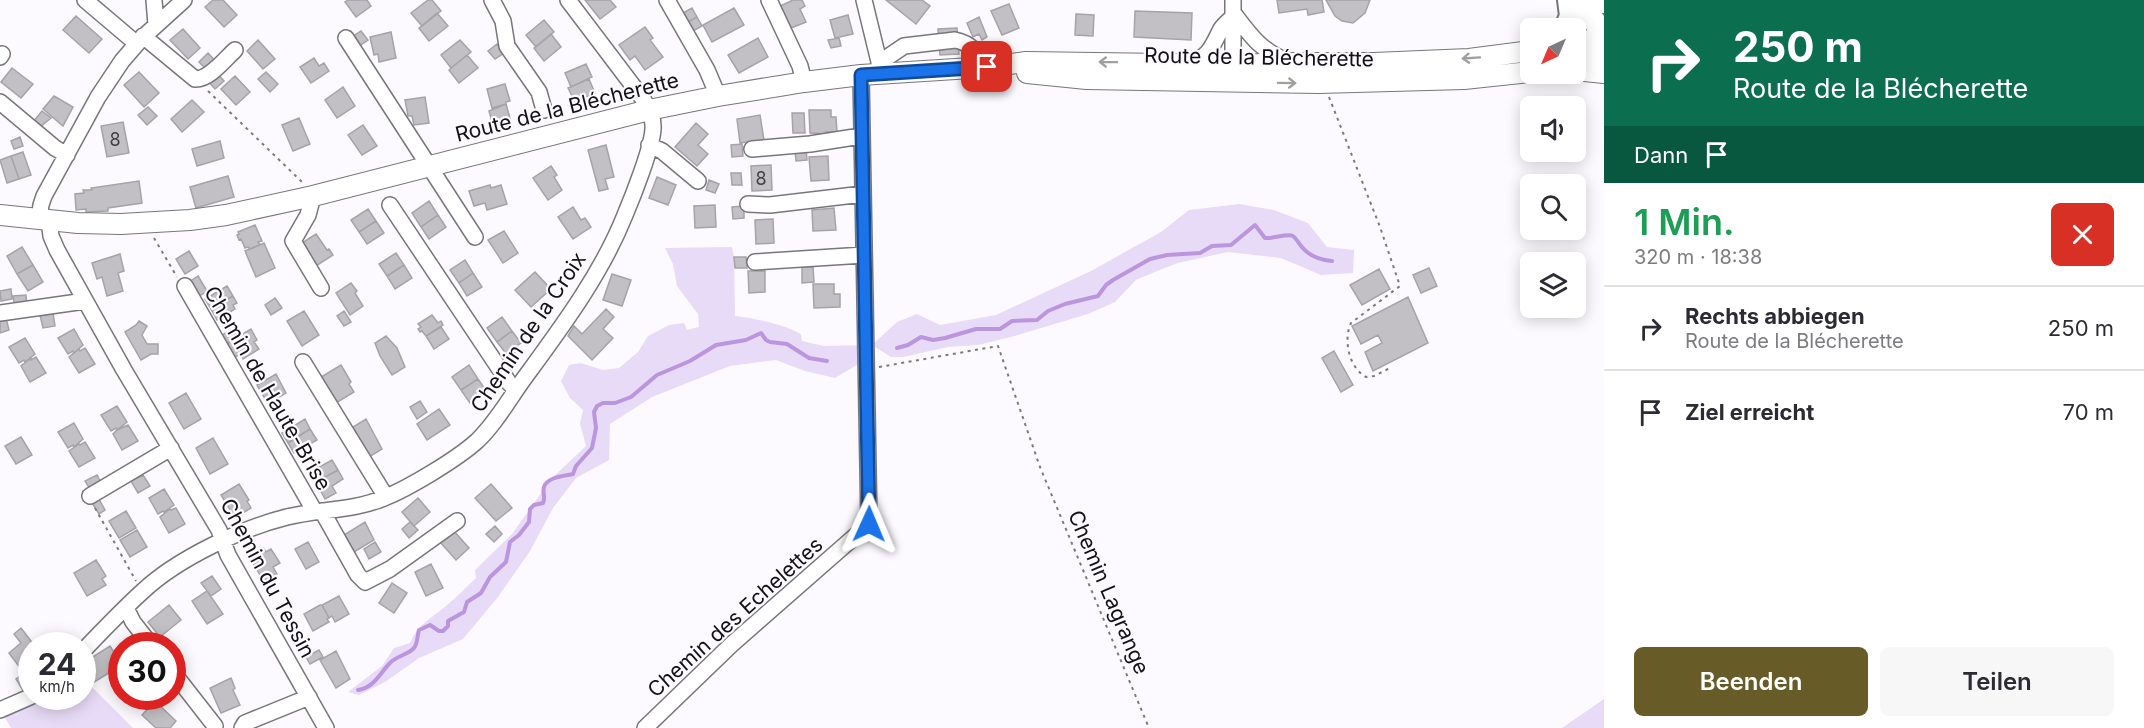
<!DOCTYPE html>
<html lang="de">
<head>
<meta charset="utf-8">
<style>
	:root { --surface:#fff; --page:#f7f7f7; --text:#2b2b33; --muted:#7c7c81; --line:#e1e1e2; --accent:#675c28 }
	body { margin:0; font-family:Inter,sans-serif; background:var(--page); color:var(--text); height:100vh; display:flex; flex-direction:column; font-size:22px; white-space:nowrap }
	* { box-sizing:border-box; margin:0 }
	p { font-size:20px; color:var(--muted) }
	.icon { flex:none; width:33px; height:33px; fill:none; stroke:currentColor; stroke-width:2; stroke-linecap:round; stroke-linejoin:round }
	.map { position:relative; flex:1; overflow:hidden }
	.details { display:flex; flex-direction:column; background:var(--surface); width:540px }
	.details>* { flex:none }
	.top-card { background:#0b6e4f; color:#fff; overflow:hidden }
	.needle { width:39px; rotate:224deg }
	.tools { position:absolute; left:1520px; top:18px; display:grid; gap:12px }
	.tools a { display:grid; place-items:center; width:66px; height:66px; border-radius:9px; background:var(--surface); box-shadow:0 3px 15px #0003; font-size:30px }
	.speed { position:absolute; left:18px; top:632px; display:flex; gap:12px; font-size:30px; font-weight:700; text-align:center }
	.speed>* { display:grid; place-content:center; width:78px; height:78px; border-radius:50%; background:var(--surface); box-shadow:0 3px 15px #0003; line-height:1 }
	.speed small { font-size:15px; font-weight:400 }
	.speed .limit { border:9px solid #d22; background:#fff; color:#111 }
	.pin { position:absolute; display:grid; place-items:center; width:51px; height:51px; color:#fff; margin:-26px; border-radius:12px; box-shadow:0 3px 9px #0006 }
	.me { position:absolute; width:66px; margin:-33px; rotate:1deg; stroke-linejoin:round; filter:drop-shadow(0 0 4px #0008) }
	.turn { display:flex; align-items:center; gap:21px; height:126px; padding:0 30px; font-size:27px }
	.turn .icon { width:78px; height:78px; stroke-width:2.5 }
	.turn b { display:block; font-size:42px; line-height:51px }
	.then { display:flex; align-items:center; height:57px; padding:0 30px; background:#0003; gap:12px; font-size:22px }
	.round { display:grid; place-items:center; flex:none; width:63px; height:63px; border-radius:9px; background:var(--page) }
	.overview { display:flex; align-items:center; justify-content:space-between; height:102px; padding:0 30px }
	h1 { font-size:36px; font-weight:600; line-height:45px; color:#1e9e55 }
	.action { display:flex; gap:12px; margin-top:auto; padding:12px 30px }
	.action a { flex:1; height:69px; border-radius:9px; background:var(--accent); color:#fff; font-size:24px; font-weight:600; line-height:69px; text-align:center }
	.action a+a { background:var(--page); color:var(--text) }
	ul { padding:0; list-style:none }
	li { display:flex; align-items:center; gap:18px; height:84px; padding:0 30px; border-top:2px solid var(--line) }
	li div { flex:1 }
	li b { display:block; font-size:22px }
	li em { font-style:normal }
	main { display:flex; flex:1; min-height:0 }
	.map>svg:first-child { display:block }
	.green { fill:#e8dbf7 }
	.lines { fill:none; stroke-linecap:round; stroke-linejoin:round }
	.stream { stroke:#bb96df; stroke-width:4 }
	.building { fill:#c2c0c4; stroke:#a5a3a7; stroke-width:1.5 }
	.minor-casing { stroke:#77767a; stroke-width:18 }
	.major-casing { stroke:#77767a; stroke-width:22 }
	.highway-casing { stroke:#77767a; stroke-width:26 }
	.path { stroke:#7b7a7d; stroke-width:2; stroke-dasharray:3 4.5; stroke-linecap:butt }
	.minor { stroke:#fff; stroke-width:15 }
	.major { stroke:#fff; stroke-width:20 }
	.highway { stroke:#fff; stroke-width:22 }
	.oneway { stroke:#a0a0a1 }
	.route-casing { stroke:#114b97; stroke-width:15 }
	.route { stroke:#1a73e8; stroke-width:10 }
	.labels { text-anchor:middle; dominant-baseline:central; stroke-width:4.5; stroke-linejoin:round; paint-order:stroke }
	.number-label { font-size:18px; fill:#3e3d3f }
	.street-label { font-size:21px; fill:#121113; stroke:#fcfaff }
</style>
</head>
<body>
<main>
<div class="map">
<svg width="1604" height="728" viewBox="0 0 1604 728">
	<rect width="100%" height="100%" fill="#fcfaff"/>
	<path class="green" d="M1239 204 1274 210 1308 223 1327 247 1354 250 1353 273 1321 275 1281 258 1228 252 1178 263 1157 271 1136 280 1115 302 1088 314 1011 337 978 345 948 347 903 357H891L872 345 897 322 917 314 940 325 996 315 1091 271 1161 232 1189 210Z
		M732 247 734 257 735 316C758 319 780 323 801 334L802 341 824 346 864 345 865 360 835 378 805 371 776 360 730 366 652 397 610 424 609 460 576 478 553 508 530 551 498 597 463 639 419 658 385 682 359 695 348 692 382 666 394 648 410 643C419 623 431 619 447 605 457 597 466 587 476 578L475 570 512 534 551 479 586 446 580 424 583 410 570 398 561 381 569 365 581 363 603 370 619 368 638 352 648 336 669 325 684 323 687 330 699 327 698 314 677 286 673 264 665 248Z
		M83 678 133 728H11L4 716 43 696H82Z
		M1604 699V728H1562Z"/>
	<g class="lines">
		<path class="stream" d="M897 348 908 345 921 337 933 340 945 338 976 329H1000L1012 321 1037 320 1048 311 1065 304 1098 296 1106 285 1113 280 1150 259 1167 255 1200 253 1212 246 1231 245 1255 225 1265 238C1274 239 1287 233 1293 236 1297 239 1299 244 1302 247 1310 257 1320 260 1332 261
			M358 690C374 688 380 673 390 663 396 656 408 655 414 648 418 643 417 636 419 630L430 625 439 631H443L448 626V621L464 612 467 602 481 593 490 577 506 562 510 542 519 535 529 522 530 509 534 505 543 503C546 497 542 493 544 487 547 477 564 476 573 474L576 466 592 448 596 428 594 412 597 406 603 403H615L631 397 657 375 690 361 716 345 746 340 761 333 766 340 770 342 787 344 809 358 827 361"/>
	</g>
	<path class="building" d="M213 0H223L237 15 224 27 205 7Z
		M348 0H367L371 6 356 17 345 2Z
		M428 0H432L441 11 422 26 411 13Z
		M585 0H610L616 7 600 19Z
		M793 0H802L805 6 800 9 806 22 791 28 778 7Z
		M886 0H922L930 6 916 24Z
		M1277 0H1322L1324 12 1308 15 1307 9 1279 13Z
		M1326 0H1370L1365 13 1353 23 1342 21 1335 16Z
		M1009 4 1019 28 1002 35 991 11Z
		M692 8 697 17 688 22 683 13Z
		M734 8 744 25 712 42 703 25Z
		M1135 11 1192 13 1191 40 1134 37Z
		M437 13 448 26 429 41 419 28Z
		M1076 14 1094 15 1093 36 1075 35Z
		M848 15 853 34 835 38 830 20Z
		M76 16 102 39 89 53 63 30Z
		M697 17 702 26 693 31 688 22Z
		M979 17 987 37 982 40 979 34 973 37 967 23Z
		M544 20 554 32 536 47 526 35Z
		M645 27 653 38 650 40 663 57 645 70 635 56 630 60 619 45Z
		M957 28 959 54 940 55 938 29Z
		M183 29 200 48 188 59 170 40Z
		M361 31 368 40 358 47 352 37Z
		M391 32 396 58 379 62 378 54 374 55 370 37Z
		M551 34 561 47 544 61 534 48Z
		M758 38 768 57 739 73 728 55Z
		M839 38 841 46 831 48 828 40Z
		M258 40 275 59 263 69 247 51Z
		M460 40 471 52 451 68 441 55Z
		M497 44 504 53 495 59 488 51Z
		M208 53 217 63 208 71 199 62Z
		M467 55 478 68 459 83 449 70Z
		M314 58 319 66 324 63 329 71 311 83 300 67Z
		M586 64 592 77 571 87 565 73Z
		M12 68 33 84 21 98 1 82Z
		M139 72 159 93 144 107 124 85Z
		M266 72 278 84 270 92 258 79Z
		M217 73 224 81 215 89 208 81Z
		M235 76 250 92 236 105 221 89Z
		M589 79 595 93 575 102 568 88Z
		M505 84 510 101 506 102V104L492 108 487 89Z
		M343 87 355 106 337 118 325 100Z
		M54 96 73 107 63 126 43 109Z
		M425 97 429 123 414 125 412 116H408L405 100Z
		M192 100 204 112 182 132 171 119Z
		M506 104 511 122 493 126 489 111Z
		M148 107 157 116 147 125 138 115Z
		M809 110H831V117H836L837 132H826L827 134 810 133Z
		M42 111 51 118 40 127 33 122Z
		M792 113H804L805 133H793Z
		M760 115 764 140 740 143 737 119Z
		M299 118 310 144 293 151 282 125Z
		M123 122 129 153 107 157 101 126Z
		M696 123 708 134 698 145 708 154 697 166 675 147Z
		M363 125 377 146 362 155 348 135Z
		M20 137 23 146 14 149 11 141Z
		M220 141 224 158 197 166 192 149Z
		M742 144 743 156 732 157 731 145Z
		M606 145 614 177 605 179 608 189 599 191 588 150Z
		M806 149 807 160 796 161 795 151Z
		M23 152 31 175 19 179 11 156Z
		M11 156 19 179 7 183 0 160Z
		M828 156 829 180 811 181 809 157Z
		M771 165 772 190 752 191 751 166Z
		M551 166 557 175 554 177 562 190 548 200 533 178Z
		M731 173H741L742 185H732Z
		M228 176 234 197 196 208 190 187Z
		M657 177 676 185 668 205 649 198Z
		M709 180 719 184 715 193 706 190Z
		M139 181 142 203 108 208V211L86 212V209L76 210 75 194 84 193 83 190H92L91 188Z
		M490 185 491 188 501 185 507 204 487 210 485 203 474 206 469 191Z
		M429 201 438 215 421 227 412 213Z
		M715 205 716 227 695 228 694 206Z
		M744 206V218L733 219 732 207Z
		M573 207 581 220 585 218 591 227 573 239 558 217Z
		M834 208 836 230 813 231 812 210Z
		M368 209 376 221 359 232 351 220Z
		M438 215 446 227 429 239 421 227Z
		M773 219 774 243 756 244 755 220Z
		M376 221 384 233 367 244 359 232Z
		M255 225 262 241 258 242 260 245 250 249 248 247 245 248 241 239 239 240 237 235 239 234 238 232Z
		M504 231 518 253 503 263 488 240Z
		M316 234 327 250 329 249 333 255 316 266 302 243Z
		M264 243 275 268 256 277 245 251Z
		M22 247 33 265 17 274 7 256Z
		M189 251 198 266 185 274 176 259Z
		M396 253 404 265 387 276 379 264Z
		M120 254 124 271 118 273 123 291 107 296 102 277 97 279 92 263Z
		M734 257H746L747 268H735Z
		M465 260 473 273 459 283 450 270Z
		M33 265 43 282 28 291 17 274Z
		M404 265 412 278 395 289 387 276Z
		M802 267H813L814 282 802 283Z
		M1429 268 1437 286 1421 293 1413 275Z
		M1379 269 1390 289 1362 305 1350 285Z
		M748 271H765V292L749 293Z
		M535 272 551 289 531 307 515 290Z
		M473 273 482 287 467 296 459 283Z
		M612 274 631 280 622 306 603 300Z
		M198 276 207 291 198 297 189 282Z
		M351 283 357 291 355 293 363 306 350 315 336 293Z
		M813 284H834V294H840V307L814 308Z
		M227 286 233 296 211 309 205 299Z
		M11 289 12 299 1 301 0 291Z
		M26 295 27 307 15 308 13 296Z
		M233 296 237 303 233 305 235 309 217 320 211 309Z
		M1408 297 1428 343 1373 371 1365 352 1382 343 1378 335 1361 344 1352 326Z
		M275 298 282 308 271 315 265 305Z
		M606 309 614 317 603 329 613 338 592 360 568 336 574 326 582 334Z
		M304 311 319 335 302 346 287 321Z
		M344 311 351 322 344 326 337 316Z
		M53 313 55 326 43 328 40 315Z
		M432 315 438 323 441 321 443 325 426 336 422 331 420 332 418 329 421 327 418 324Z
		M502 317 512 331 497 342 487 328Z
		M6 318 9 330 0 333V319Z
		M139 321 147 326 142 335 147 344H158V354H151L141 360 125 332 136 325Z
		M441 327 449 339 434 349 426 336Z
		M74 329 83 345 74 353 73 351 68 354 58 338Z
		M233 329 238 337 227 344 222 335Z
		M251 329 257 340 254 342 259 349 243 359 240 354 234 358 226 344Z
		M512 331 521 343 512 349 517 356 511 360 497 342Z
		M386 336 397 348 405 367 392 375 380 356 375 343Z
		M25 338 35 354 25 362 24 360 19 363 9 347Z
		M85 348 95 364 79 373 69 357 79 349 80 351Z
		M1334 351 1353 385 1341 392 1322 358Z
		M36 357 46 373 30 382 21 366 31 358V360Z
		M341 365 351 382 349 384 354 392 336 403 321 377Z
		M469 365 478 379 461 390 452 377Z
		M276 374 286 393 268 404 257 385Z
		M478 379 487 392 470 403 461 390Z
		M186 393 201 419 184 429 169 403Z
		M420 401 427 412 417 419 410 407Z
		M117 406 127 422 117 430 116 428 111 431 101 415Z
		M439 409 450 425 427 440 417 424Z
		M305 419 310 429 288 443 282 433Z
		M366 419 382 449 369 457 353 427Z
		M74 423 83 439 74 447 73 445 68 448 58 432Z
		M128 425 138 441 122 450 113 434 117 430Z
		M310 429 317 440 294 453 288 443Z
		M21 437 32 455 16 464 5 446Z
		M213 438 228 464 210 474 196 448Z
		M85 442 95 458 79 467 69 451 79 444 80 445Z
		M332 460 338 470 316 482 310 472Z
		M338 470 343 479 332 486 336 493 325 499 316 482Z
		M97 475 103 486 92 492 85 481Z
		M143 475 150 486 138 493 131 481Z
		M239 484 249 500 247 501 251 508 235 518 221 495Z
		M491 484 512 508 496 521 475 498Z
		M164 489 174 505 164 512 163 511 158 514 149 498Z
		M418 498 430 512 414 526 402 512Z
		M99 499 105 510 99 514 92 503Z
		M176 508 185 524 169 533 160 517 170 509 171 510Z
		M126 511 136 528 119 538 109 521Z
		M365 522 374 540 354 552 344 535Z
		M410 522 418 530 409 538 402 529Z
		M495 526 502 534 494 542 486 534Z
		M137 530 147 547 130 557 120 540Z
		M453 530 469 548 456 560 440 542Z
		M308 542 319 562 306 569 295 549Z
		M375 542 381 552 369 559 364 549Z
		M263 548 266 552 271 549 280 563 273 567 277 574 264 582 249 556Z
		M96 560 106 576 102 579 106 585 87 596 74 573Z
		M431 564 443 588 426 596 415 572Z
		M212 576 221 589 211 596 201 583Z
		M392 583 407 593 394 613 379 603Z
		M207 591 223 614 207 624 192 601Z
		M339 596 349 614 335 622 332 616 329 618 322 605Z
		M169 605 181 620 160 637 148 622Z
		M320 605H322L329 618 327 619 329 622 313 631 304 614Z
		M21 628 34 645H32V689L25 694 16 679 24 673 9 653 21 643 14 634Z
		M110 646 122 665 91 684 82 670V661L87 658 88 660Z
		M319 650 323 657 310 664 306 657Z
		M336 651 350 679 336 688 320 660Z
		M231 678 235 688 233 690 240 705 221 713 210 688Z
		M155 701 176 721 170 728H156L142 715Z"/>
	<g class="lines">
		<defs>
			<path id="minor" d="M85 0 137 44
				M154 0 156 25
				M492 0 503 21 507 46 539 92 544 110
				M667 0 707 70 718 96
				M769 0 800 66 804 82
				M864 0 881 70
				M1235 15C1252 38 1262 51 1289 62
				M143 36 195 79C209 80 225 59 235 50
				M346 38 475 237
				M0 57 2 54
				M879 63 904 46 955 40C971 43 979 54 987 67
				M1190 64C1211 54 1211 48 1221 29 1224 24 1230 20 1235 15
				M1233 76V0
				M0 102 55 148 67 155
				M649 145 662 151 698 181
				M752 149 810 144 861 136
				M313 196 308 215 293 241 321 288
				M748 204 770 205 863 194
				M390 205 509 383 516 390
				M39 219 41 205 44 196 98 97 122 61 141 39 184 0
				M49 220 51 236 57 250 124 370 219 530 228 555 326 728
				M755 262 864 255
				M185 286 315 512
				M0 313 85 301
				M303 362 386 497
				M90 496 171 448
				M322 511 358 575 365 582 390 569 457 521
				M126 608 133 622 151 645
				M82 652C102 631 122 610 143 591 177 559 242 528 287 517 319 509 353 511 384 498 409 488 457 459 477 441 495 424 508 401 523 380 561 328 601 275 625 215 633 196 652 148 653 129 654 118 649 108 643 99L568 0
				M172 671 215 726
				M0 710 32 696
				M242 728 245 723 309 697
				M645 728 731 645 869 524 861 75"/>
			<path id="major" d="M1575 44 1604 36
				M1575 63 1604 55
				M1575 70 1604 73
				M1027 73 1087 79 1319 83 1464 79 1530 72
				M0 215 78 223 121 224 190 220 226 215 313 196 649 110 718 96 804 82 861 75 987 67 1026 62 1234 65 1292 63H1374L1469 59 1530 51"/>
			<path id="highway" d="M1578 0 1604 34
				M1600 0 1604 2
				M1566 28 1571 16 1569 0
				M1529 51H1530"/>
		</defs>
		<use href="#minor" class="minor-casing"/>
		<use href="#major" class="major-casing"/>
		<use href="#highway" class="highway-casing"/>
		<path class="path" d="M208 91 303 183
			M1329 97 1380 227 1400 286 1351 323C1343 340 1349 368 1366 377L1374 376 1392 367
			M154 238 177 277
			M879 367 998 346 1040 467 1149 728
			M95 508 136 581"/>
		<use href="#minor" class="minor"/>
		<use href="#major" class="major"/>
		<use href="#highway" class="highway"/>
	</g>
	<defs><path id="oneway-shaft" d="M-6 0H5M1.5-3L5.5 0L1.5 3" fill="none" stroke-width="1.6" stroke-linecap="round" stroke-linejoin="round" transform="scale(1.5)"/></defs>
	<g class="oneway">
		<use href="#oneway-shaft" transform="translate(1471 58) rotate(176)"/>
		<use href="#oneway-shaft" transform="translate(1108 62) rotate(-179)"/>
		<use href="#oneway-shaft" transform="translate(1287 83) rotate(1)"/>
	</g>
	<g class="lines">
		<defs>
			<path id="route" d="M869 524 861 75 987 67"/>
		</defs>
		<use href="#route" class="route-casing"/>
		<use href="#route" class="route"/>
	</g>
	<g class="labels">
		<g class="number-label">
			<text x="115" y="139">8</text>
			<text x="761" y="178">8</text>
		</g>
		<g class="street-label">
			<text transform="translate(1259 57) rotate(1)">Route de la Blécherette</text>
			<text transform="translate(567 107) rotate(-14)">Route de la Blécherette</text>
			<text transform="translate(528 332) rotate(-56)">Chemin de la Croix</text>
			<text transform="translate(268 388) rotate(60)">Chemin de Haute-Brise</text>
			<text transform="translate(268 578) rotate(62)">Chemin du Tessin</text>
			<text transform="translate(1109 592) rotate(67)">Chemin Lagrange</text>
			<text transform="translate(735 617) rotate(-42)">Chemin des Echelettes</text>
		</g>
	</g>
</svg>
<div class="tools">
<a><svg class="needle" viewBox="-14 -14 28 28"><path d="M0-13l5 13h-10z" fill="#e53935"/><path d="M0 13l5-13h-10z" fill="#7c7c81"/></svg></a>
<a><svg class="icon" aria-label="sound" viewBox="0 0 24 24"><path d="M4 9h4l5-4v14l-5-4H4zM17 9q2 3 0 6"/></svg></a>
<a><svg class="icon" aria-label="search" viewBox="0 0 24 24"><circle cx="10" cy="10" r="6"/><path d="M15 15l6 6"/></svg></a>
<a><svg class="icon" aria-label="layers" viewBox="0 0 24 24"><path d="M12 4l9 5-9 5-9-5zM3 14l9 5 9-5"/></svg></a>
</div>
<div class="speed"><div>24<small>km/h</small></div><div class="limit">30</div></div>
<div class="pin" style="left:987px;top:67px;background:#d93025"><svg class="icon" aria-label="arrive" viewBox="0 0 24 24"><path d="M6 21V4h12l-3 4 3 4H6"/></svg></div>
<svg class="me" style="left:869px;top:524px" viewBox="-20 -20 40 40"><path d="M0-17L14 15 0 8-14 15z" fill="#1a73e8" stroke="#fff" stroke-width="4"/></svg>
</div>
<section class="details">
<div class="top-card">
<div class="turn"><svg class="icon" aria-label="right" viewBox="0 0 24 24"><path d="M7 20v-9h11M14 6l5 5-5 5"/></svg><div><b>250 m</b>Route de la Blécherette</div></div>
<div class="then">Dann<svg class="icon" aria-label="arrive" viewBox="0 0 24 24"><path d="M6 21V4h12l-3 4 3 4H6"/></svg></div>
</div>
<div class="overview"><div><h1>1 Min.</h1><p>320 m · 18:38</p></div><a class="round" style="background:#d93025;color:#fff"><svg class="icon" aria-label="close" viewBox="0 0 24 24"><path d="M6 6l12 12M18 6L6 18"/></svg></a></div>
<ul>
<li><svg class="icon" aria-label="right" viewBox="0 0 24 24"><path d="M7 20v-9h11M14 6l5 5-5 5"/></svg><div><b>Rechts abbiegen</b><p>Route de la Blécherette</p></div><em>250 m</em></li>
<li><svg class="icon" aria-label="arrive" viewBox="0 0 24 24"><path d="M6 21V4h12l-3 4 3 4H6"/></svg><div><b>Ziel erreicht</b></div><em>70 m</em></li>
</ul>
<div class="action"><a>Beenden</a><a>Teilen</a></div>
</section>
</main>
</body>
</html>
